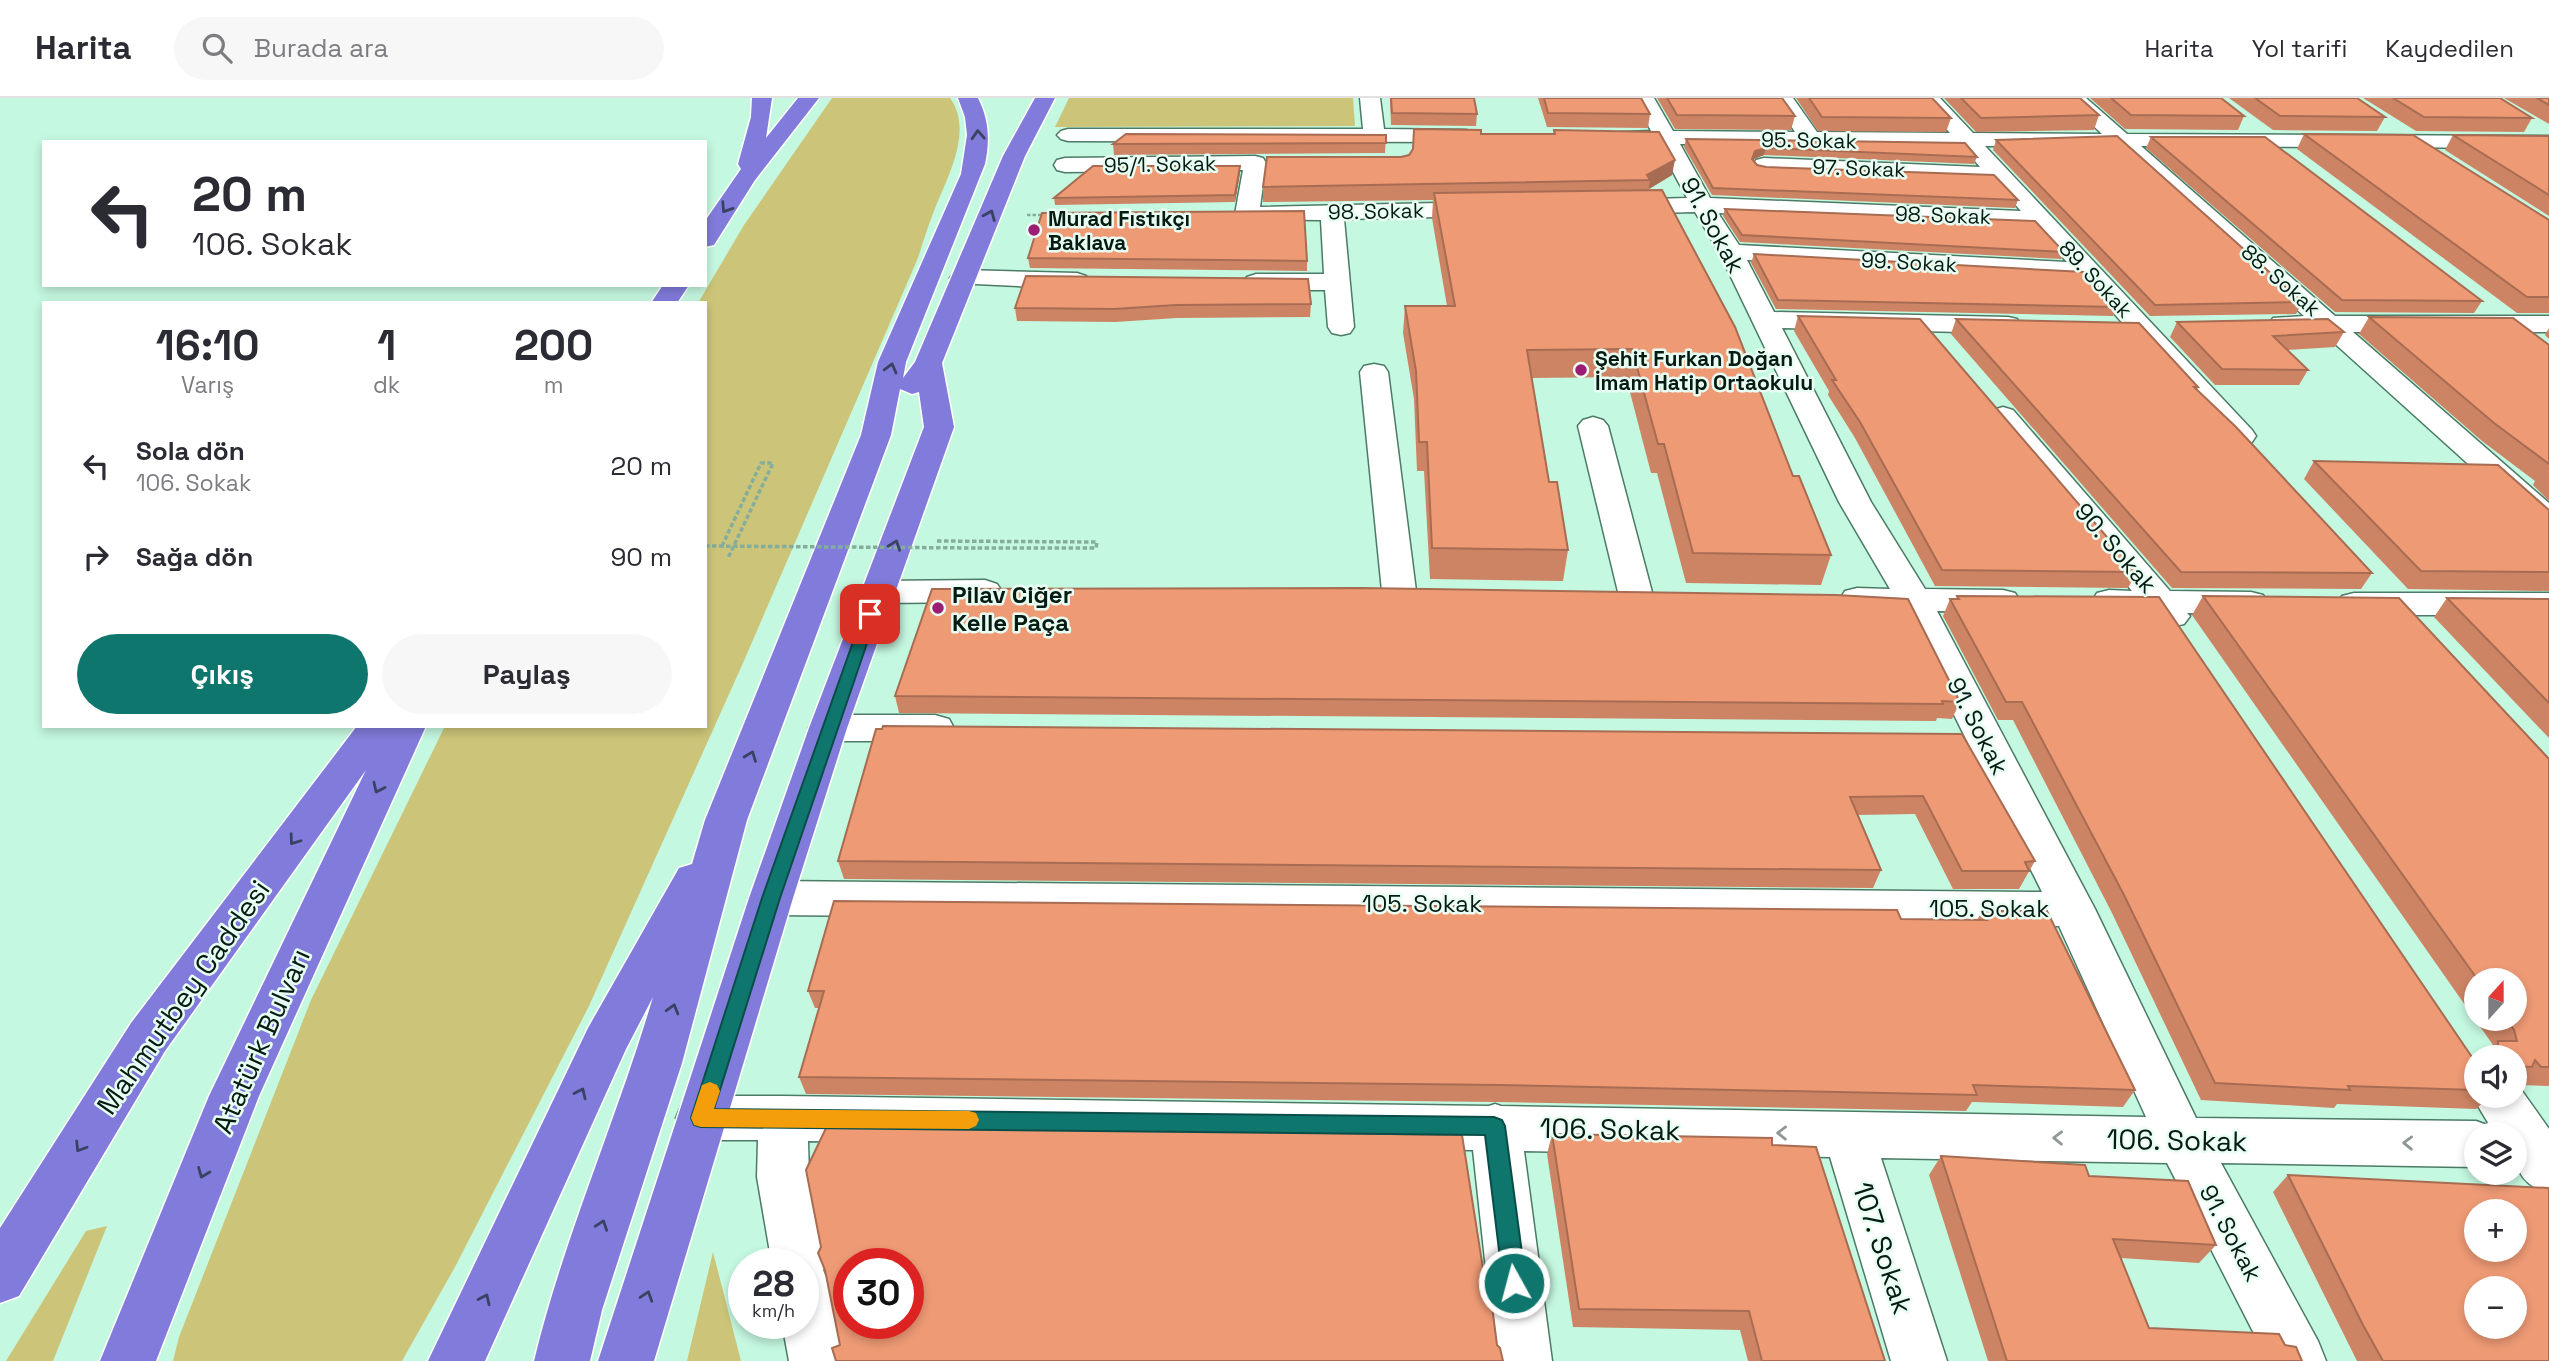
<!DOCTYPE html>
<html lang="tr">
<head>
<meta charset="utf-8">
<style>
	:root { --surface:#fff; --page:#f7f7f7; --text:#2b2b33; --muted:#7c7c81; --line:#e1e1e2; --accent:#0f766e }
	body { margin:0; font-family:"Space Grotesk",sans-serif; background:var(--page); color:var(--text); height:100vh; display:flex; flex-direction:column; font-size:26px; white-space:nowrap }
	* { box-sizing:border-box; margin:0 }
	p { font-size:23px; color:var(--muted) }
	.icon { flex:none; width:38px; height:38px; fill:none; stroke:currentColor; stroke-width:2; stroke-linecap:round; stroke-linejoin:round }
	.map { position:relative; flex:1; overflow:hidden }
	.side { position:absolute; left:42px; top:203px; width:665px; height:427px; display:flex; flex-direction:column; background:var(--surface); border-radius:0px; box-shadow:0 4px 10px #0003 }
	.side>* { flex:none }
	.banner { position:absolute; left:42px; top:42px; width:665px; height:147px; border-radius:0px; box-shadow:0 4px 10px #0003; background:#fff; color:var(--text); overflow:hidden }
	.needle { width:46px; rotate:21deg }
	.fabs { position:absolute; left:2464px; top:870px; display:grid; gap:14px }
	.fabs a { display:grid; place-items:center; width:63px; height:63px; border-radius:50%; background:var(--surface); box-shadow:0 4px 10px #0003; font-size:35px }
	.speed { position:absolute; left:728px; top:1150px; display:flex; gap:14px; font-size:35px; font-weight:700; text-align:center }
	.speed>* { display:grid; place-content:center; width:91px; height:91px; border-radius:50%; background:var(--surface); box-shadow:0 4px 10px #0003; line-height:1 }
	.speed small { font-size:18px; font-weight:400 }
	.speed .limit { border:10px solid #d22; background:#fff; color:#111 }
	.pin { position:absolute; display:grid; place-items:center; width:60px; height:60px; color:#fff; margin:-30px; border-radius:14px; box-shadow:0 4px 10px #0006 }
	.me { position:absolute; width:77px; margin:-38px; rotate:353deg; stroke-linejoin:round; filter:drop-shadow(0 0 5px #0008) }
	.turn { display:flex; align-items:center; gap:24px; height:147px; padding:0 35px; font-size:32px }
	.turn .icon { width:91px; height:91px; stroke-width:2.5 }
	.turn b { display:block; font-size:49px; line-height:60px }
	.eta { display:flex; justify-content:space-evenly; align-items:center; height:119px; text-align:center }
	.eta b { font-size:42px; font-weight:700; line-height:49px }
	.cta { display:flex; gap:14px; margin-top:auto; padding:14px 35px }
	.cta a { flex:1; height:80px; border-radius:42px; background:var(--accent); color:#fff; font-size:28px; font-weight:700; line-height:80px; text-align:center }
	.cta a+a { background:var(--page); color:var(--text) }
	ul { padding:0; list-style:none }
	li { display:flex; align-items:center; gap:21px; height:91px; padding:0 35px }
	li div { flex:1 }
	li b { display:block; font-size:26px }
	li em { font-style:normal }
	header { display:flex; align-items:center; gap:42px; box-sizing:border-box; height:98px; padding:0 35px; background:var(--surface); border-bottom:2px solid var(--line) }
	header strong { font-size:33px }
	nav { display:flex; gap:38px; margin-inline-start:auto; font-size:24px }
	.search { width:490px; height:63px; background:var(--page); display:flex; align-items:center; gap:18px; box-sizing:border-box; padding:0 24px; border-radius:38px; color:var(--muted); font-size:26px }
	.map>svg:first-child { display:block }
	.green { fill:#ccc579 }
	.lines { fill:none; stroke-linecap:round; stroke-linejoin:round }
	.minor-casing { stroke:#4b7b66; stroke-width:3 }
	.highway-casing { stroke:#fff; stroke-width:3 }
	.path-far1 { stroke:#85ad9b; stroke-width:2.5; stroke-dasharray:3.5 2; stroke-linecap:butt }
	.path { stroke:#85ad9b; stroke-width:3.5; stroke-dasharray:4.5 2.5; stroke-linecap:butt }
	.minor { fill:#fff; fill-rule:evenodd }
	.highway { fill:#817cdb; fill-rule:evenodd }
	.path-bridge { stroke:#85ad9b; stroke-width:3.5; stroke-dasharray:4.5 2.5; stroke-linecap:butt }
	.wall { fill:#cd8465; fill-rule:evenodd }
	.shaded-wall { fill:#a76c52 }
	.building { fill:#ee9a75; stroke:#a76c52; stroke-width:2; fill-rule:evenodd }
	.oneway { stroke:#384263 }
	.oneway2 { stroke:#8f9895 }
	.route { fill:#0f766e; stroke:#0a4d48; stroke-width:2 }
	.slow { fill:#f59e0b }
	.poi-dot { fill:#9b1e74; stroke:#e9fef3; stroke-width:2.5 }
	.labels { text-anchor:middle; dominant-baseline:central; stroke-width:5; stroke-linejoin:round; paint-order:stroke }
	.far-street-label { font-size:21px; fill:#071b13; stroke:#e9fef3 }
	.far-poi-label { font-size:21px; font-weight:bold; fill:#071b13; stroke:#e9fef3; text-anchor:start }
	.street-label { font-size:24px; fill:#071b13; stroke:#e9fef3 }
	.poi-label { font-size:24px; font-weight:bold; fill:#071b13; stroke:#e9fef3; text-anchor:start }
	.near-street-label { font-size:28px; fill:#071b13; stroke:#e9fef3 }
</style>
</head>
<body>
<header>
<strong>Harita</strong>
<div class="search"><svg class="icon" aria-label="search" viewBox="0 0 24 24"><circle cx="10" cy="10" r="6"/><path d="M15 15l6 6"/></svg>Burada ara</div>
<nav><a>Harita</a><a>Yol tarifi</a><a>Kaydedilen</a></nav>
</header>
<div class="map">
<svg width="2549" height="1263" viewBox="0 0 2549 1263">
	<rect width="100%" height="100%" fill="#c5f8e0"/>
	<path class="green" d="M832 0H950C974 33 947 80 934 113 928 128 923 144 918 160L743 565 589 908 455 1169 402 1263H173L179 1239 311 902 445 628H705V205H698L744 127Z
		M1069 0H1353L1355 28 1055 29Z
		M107 1128 53 1263H6L86 1133Z
		M713 1154 741 1263H687Z"/>
	<g class="lines">
		<defs>
			<path id="minor" d="M1360 0H1380L1384 31 1466 32 1473 34 1477 38 1473 42 1466 44 1068 43 1061 41 1057 37 1061 33 1068 31H1363Z
				M1634 0H1654L1673 33 1795 34 1773 0H1793L1817 34 1950 35 1919 0H1940L1973 35 2102 36 2064 0H2086L2127 36 2549 38V50L2141 48 2335 218H2549V234H2353L2549 405V432L2538 429 2322 234 2273 232 2269 226 2273 220 2304 218 2116 48H1985L2252 332 2256 338 2252 344 2241 347 2230 344 2082 180 1747 162 1774 214 2008 219 2017 221 2021 227 2017 233 2008 235 1782 230 1871 404 1925 491 2003 492 2015 495 2020 503 2015 511 2003 514 1937 513 2095 811 2196 1020 2476 1023 2490 1028 2472 998 2476 990V998H2515V983L2549 1031V1096C2516 1084 2515 1068 2515 1036H2476V1069L2221 1065 2318 1243 2326 1263H2268L2167 1065 1881 1060 1947 1263H1891L1830 1059 1524 1053 1552 1263H1496L1473 1052 808 1043 809 1079 826 1166 823 1172 830 1189 845 1263H789L782 1225H803V1166H772L757 1079 758 1042H701L683 1036 676 1020 683 1004 701 998H783L1489 1008 1495 1006 1501 1008 2146 1019 2059 828 771 817 756 812 749 800 756 788 771 783 2042 794 1902 512H1857L1845 509 1840 501 1845 493 1857 490 1890 491 1839 404 1719 154 1695 114 1617 116 1609 114 1605 109 1609 104 1617 102 1687 100 1658 46 1610 45 1603 43 1599 39 1603 35 1651 33ZM1680 46 1962 48 1980 69 1764 60 1756 62 1753 67 1756 72 1764 74 1993 82 2021 113 1710 100ZM1718 115 2034 128 2067 164 1739 147Z
				M1255 58 1263 60 1266 65 1260 109 1483 104 1491 106 1495 111 1491 116 1483 118 1344 121 1354 229 1350 235 1341 237 1332 235 1328 229 1325 192H1256L1247 189 1243 184 1247 179 1256 176H1324L1321 122 1239 121 1235 116 1243 72 1065 74 1057 72 1054 67 1057 62 1065 60Z
				M963 172 1077 175 1086 178 1090 183 1086 188 1077 191 954 185 950 180 954 175Z
				M1374 266 1384 268 1388 274 1416 493 1411 500 1399 504 1387 500 1382 493 1360 274 1364 268Z
				M2003 309 2013 312 2170 493 2251 494 2263 497 2268 505 2263 513 2251 516 2187 515 2190 518 2184 526C2168 530 2161 527 2150 514H2109L2097 511 2092 503 2097 495 2109 492 2132 493 1993 324 1988 318 1993 312Z
				M1593 319 1603 322 1608 328 1653 498 1648 505 1636 509 1624 505 1619 498 1578 328 1583 322Z
				M985 482 997 486 1002 493 997 500 985 504 878 505 866 501 861 494 866 487 878 483Z
				M2354 495H2549V517H2354L2342 514 2337 506 2342 498Z
				M828 617H935L949 621 954 630 949 639 935 643H828L814 639 809 630 814 621Z"/>
			<path id="highway" d="M752 0H772L766 40 798 0H819L755 82 714 147 705 149V123L741 71 738 66 751 19Z
				M958 0H978C989 22 990 42 985 66L906 264 903 280 915 264 1003 58 1035 0H1055L1025 58 942 265 954 329 847 630 793 800 654 1263H598L749 800 809 630 924 329 919 294 912 296 900 291 891 337 747 722 682 965 602 1212 590 1263H534C564 1139 617 1021 653 899L626 951 485 1263H428L588 930 679 770 692 766 705 722 861 337 878 264 961 76 967 37 965 19Z
				M663 187H689L677 205H651Z
				M357 628H426L259 998 156 1263H100L209 998 366 672 165 953 19 1198 0 1205V1130L131 925Z"/>
		</defs>
		<use href="#minor" class="minor-casing"/>
		<use href="#highway" class="highway-casing"/>
		<path class="path-far1" d="M1027 117H1047"/>
		<path class="path" d="M937 443 1097 444 1096 450H976
			M722 448 761 365H773L728 460"/>
		<use href="#minor" class="minor"/>
		<use href="#highway" class="highway"/>
		<path class="path-bridge" d="M705 448 976 450"/>
	</g>
	<path class="wall" d="M1390 0H1474L1477 16 1476 28 1391 27Z
		M1538 0H1641L1650 16 1648 30 1547 29Z
		M1657 0H1782L1795 18 1791 32 1675 31Z
		M1796 0H1932L1951 20 1946 34 1818 33Z
		M1944 0H2080L2099 17 2094 32 1976 34Z
		M2090 0H2221L2244 18 2238 32 2125 31Z
		M2229 0H2357L2385 19 2377 33 2273 32Z
		M2363 0H2500L2532 20 2524 34 2416 33Z
		M2504 0H2549V26Z
		M1414 31 1481 36H1553L1554 32 1672 77 1649 91 1648 92 1793 378 1831 457 1821 487 1686 485 1657 375H1651L1626 279 1532 280 1549 384 1568 452 1563 483 1430 481 1424 373H1417L1414 301 1403 235 1405 208H1447L1432 120 1433 102 1263 104V89L1409 57 1412 52Z
		M2304 36 2549 122V215H2517L2297 51Z
		M1386 37 1385 55 1114 57 1113 46Z
		M2453 37 2549 38V118L2445 52Z
		M2151 39 2482 203 2474 215 2335 214 2146 50Z
		M1686 41 1977 59 1974 66 1764 57 1754 61 1753 62 1757 67 1766 69 2018 102 2015 110 1712 97 1684 49Z
		M1996 42 2303 204 2296 216 2150 218 1993 52Z
		M1240 68V75L1235 104 1055 107 1054 100Z
		M1725 111 2064 154 2061 161 1740 144 1723 118Z
		M1754 156 2117 209 2113 218 1776 211 1751 165Z
		M1028 160 1307 163V173L1030 170Z
		M1026 178 1311 206 1310 219 1177 220 1115 224 1017 223 1015 210Z
		M1798 218 2137 474 2128 490 1935 488 1855 340 1828 297 1829 293 1794 233Z
		M2369 219 2549 247V403L2533 387 2535 383 2482 343 2359 236Z
		M1956 221 2198 289 2197 292 2372 475 2361 491 2172 490 1951 236Z
		M2177 224 2344 234 2335 249 2287 252 2308 272 2299 287H2215L2170 239Z
		M2549 230V241L2545 237Z
		M2314 363 2549 412V493L2408 491 2304 381Z
		M1957 498 2476 992V998H2490L2476 1011 2337 1006 2334 1010 2201 1002 2112 815 2013 622H1998L1943 518 1950 501H1956Z
		M2203 498 2549 661V988L2521 987 2517 983 2515 985V959H2481L2493 947 2192 517ZM2476 882H2515V920H2476Z
		M2447 500 2549 501V640L2434 519Z
		M895 598 1960 604 1952 621 1937 620 1936 623 899 615Z
		M1962 636 2035 763 2019 791H1953L1915 716 1858 717 1881 772 1873 790 844 781 838 763Z
		M1982 813 2135 992 2123 1009 1972 1004 1966 1013 1496 1004 806 996 799 979 819 910H815L808 893 1901 821 1977 822Z
		M1552 1036 1772 1047 1885 1263H1748L1740 1232 1573 1229 1547 1056Z
		M1941 1058 2089 1078 2216 1147 2199 1165 2121 1160 2149 1230 2285 1247 2302 1263H1988L1929 1077Z
		M2288 1077 2549 1263H2357L2273 1094Z"/>
	<path class="shaded-wall" d="M1766 50 1764 57 1754 61 1751 68 1755 53Z
		M1675 62 1672 77 1649 91 1650 82 1647 77Z
		M1240 68V75L1235 104V97Z"/>
	<path class="building" d="M1391 0H1474L1477 16 1392 15Z
		M1544 0H1641L1650 16 1548 15Z
		M1667 0H1782L1795 18 1677 17Z
		M1809 0H1932L1951 20 1822 19Z
		M1961 0H2080L2099 17 1981 20Z
		M2111 0H2221L2244 18 2131 17Z
		M2255 0H2357L2385 19 2280 18Z
		M2393 0H2500L2532 20 2424 19Z
		M2537 0H2549V7Z
		M1414 31 1481 32V36H1555L1554 32 1659 34 1675 62 1647 77 1650 82 1263 89 1267 59H1401L1409 57 1413 51Z
		M1126 36 1386 37V45L1113 46Z
		M2304 36 2413 37 2549 122V199H2527Z
		M2453 37 2549 38V97Z
		M2117 38 2303 204 2155 207 1996 42Z
		M2151 39H2265L2482 203 2342 202Z
		M1686 41 1965 45 1977 59 1766 50 1755 53 1752 61 1757 67 1766 69 1994 77 2018 102 1713 90Z
		M1093 68H1240L1235 97 1054 100Z
		M1662 92 1735 229 1793 378H1799L1831 457 1693 455 1664 346H1658L1632 251 1527 252 1549 384H1557L1568 452 1432 450 1427 344H1419L1416 273 1405 208H1455L1434 95Z
		M1725 111 2035 123 2064 154 1742 137Z
		M1304 113 1307 163 1028 160 1042 115Z
		M1754 156 2084 174 2117 209 1778 202Z
		M1026 178 1308 181 1311 206 1176 207 1114 211 1015 210Z
		M1798 218 1920 221 2137 474 1942 472 1860 324 1832 282H1836Z
		M2369 219 2513 220 2549 247V366L2494 325Z
		M1956 221 2139 225 2198 289H2194L2236 329 2372 475 2181 474Z
		M2328 221 2344 234 2273 238 2308 272 2222 271 2177 224Z
		M2314 363 2498 367 2549 412V474L2421 473Z
		M1361 490 1836 497 1908 501 1960 604 1942 603 1943 606 895 598 932 491Z
		M1957 498 2159 499 2476 965V992L2348 988 2350 992 2215 985 2124 797 2022 604H2006L1950 501H1959Z
		M2203 498 2399 500 2549 661V969H2541L2535 962 2532 969 2515 968V959H2498V943H2517L2514 932 2506 920H2515V882H2478Z
		M2447 500 2549 501V605Z
		M883 628 1962 636 2035 763 2025 764 2029 773H1962L1923 698 1850 699 1881 772 838 763 876 631H882Z
		M834 803 1897 812 1901 821 1987 822 1982 813H2047L2135 992 1973 987 1977 997 1499 987 799 979 824 893H808Z
		M827 1028 1462 1037 1484 1177H1488L1497 1247 1500 1250 1503 1263H836L832 1250 840 1247 825 1172 818 1155 821 1149 806 1072ZM849 1166H908V1225H849Z
		M1552 1036 1772 1040V1047L1816 1049 1885 1263H1762L1749 1213 1579 1211Z
		M1941 1058 2085 1067 2089 1078 2188 1083 2216 1147 2113 1141 2149 1230 2279 1236 2285 1247 2296 1249 2302 1263H2007Z
		M2288 1077 2549 1090V1263H2383L2363 1227ZM2476 1113H2515V1152H2476ZM2476 1190H2515V1228H2476Z"/>
	<defs><path id="oneway-chevron" d="M-2-3.5L2.5 0L-2 3.5" fill="none" stroke-width="1.6" stroke-linecap="round" stroke-linejoin="round" transform="scale(1.75)"/></defs>
	<g class="oneway">
		<use href="#oneway-chevron" transform="translate(978 37) rotate(-93)"/>
		<use href="#oneway-chevron" transform="translate(726 110) rotate(123)"/>
		<use href="#oneway-chevron" transform="translate(990 117) rotate(-67)"/>
		<use href="#oneway-chevron" transform="translate(891 270) rotate(-75)"/>
		<use href="#oneway-chevron" transform="translate(895 447) rotate(-70)"/>
		<use href="#oneway-chevron" transform="translate(751 658) rotate(-69)"/>
		<use href="#oneway-chevron" transform="translate(378 690) rotate(115)"/>
		<use href="#oneway-chevron" transform="translate(294 742) rotate(126)"/>
		<use href="#oneway-chevron" transform="translate(673 911) rotate(-74)"/>
		<use href="#oneway-chevron" transform="translate(581 995) rotate(-65)"/>
		<use href="#oneway-chevron" transform="translate(80 1049) rotate(122)"/>
		<use href="#oneway-chevron" transform="translate(203 1075) rotate(112)"/>
		<use href="#oneway-chevron" transform="translate(602 1127) rotate(-71)"/>
		<use href="#oneway-chevron" transform="translate(647 1198) rotate(-72)"/>
		<use href="#oneway-chevron" transform="translate(485 1201) rotate(-65)"/>
	</g>
	<g class="oneway2">
		<use href="#oneway-chevron" transform="translate(1782 1035) rotate(-179)"/>
		<use href="#oneway-chevron" transform="translate(2058 1040) rotate(-179)"/>
		<use href="#oneway-chevron" transform="translate(2408 1045) rotate(-179)"/>
	</g>
	<path class="route" d="M870 512 877 516 780 800 714 1011 1494 1019 1502 1022 1505 1028 1526 1185 1522 1193 1514 1196 1506 1193 1503 1185 1485 1037 701 1029 694 1027 691 1020 762 800 863 516Z"/>
	<path class="slow" d="M710 984 717 987 720 993 714 1011 969 1013 976 1015 979 1022 976 1028 969 1031 701 1029 694 1027 691 1020 702 987Z"/>
	<g class="poi-dot">
		<circle cx="1034" cy="132" r="7"/>
		<circle cx="1581" cy="272" r="7"/>
		<circle cx="938" cy="510" r="7"/>
	</g>
	<g class="labels">
		<g class="far-street-label">
			<text transform="translate(1809 42) rotate(1)">95. Sokak</text>
			<text transform="translate(1160 66) rotate(-1)">95/1. Sokak</text>
			<text transform="translate(1859 70) rotate(2)">97. Sokak</text>
			<text transform="translate(1376 113) rotate(-1)">98. Sokak</text>
			<text transform="translate(1943 117) rotate(2)">98. Sokak</text>
			<text transform="translate(1909 164) rotate(3)">99. Sokak</text>
			<text transform="translate(2096 181) rotate(47)">89. Sokak</text>
			<text transform="translate(2281 182) rotate(41)">88. Sokak</text>
		</g>
		<g class="far-poi-label">
			<text x="1048" y="120">Murad Fıstıkçı<tspan x="1048" dy="24">Baklava</tspan></text>
			<text x="1595" y="260">Şehit Furkan Doğan<tspan x="1595" dy="24">İmam Hatip Ortaokulu</tspan></text>
		</g>
		<g class="street-label">
			<text transform="translate(1713 127) rotate(61)">91. Sokak</text>
			<text transform="translate(2116 450) rotate(49)">90. Sokak</text>
			<text transform="translate(1978 628) rotate(63)">91. Sokak</text>
			<text x="1422" y="805">105. Sokak</text>
			<text x="1989" y="810">105. Sokak</text>
			<text transform="translate(2231 1135) rotate(62)">91. Sokak</text>
		</g>
		<g class="poi-label">
			<text x="952" y="496">Pilav Ciğer<tspan x="952" dy="28">Kelle Paça</tspan></text>
		</g>
		<g class="near-street-label">
			<text transform="translate(183 899) rotate(-55)">Mahmutbey Caddesi</text>
			<text transform="translate(261 943) rotate(-66)">Atatürk Bulvarı</text>
			<text transform="translate(1610 1031) rotate(1)">106. Sokak</text>
			<text transform="translate(2177 1042) rotate(1)">106. Sokak</text>
			<text transform="translate(1883 1150) rotate(72)">107. Sokak</text>
		</g>
	</g>
</svg>
<div class="fabs">
<a><svg class="needle" viewBox="-14 -14 28 28"><path d="M0-13l5 13h-10z" fill="#e53935"/><path d="M0 13l5-13h-10z" fill="#7c7c81"/></svg></a>
<a><svg class="icon" aria-label="sound" viewBox="0 0 24 24"><path d="M4 9h4l5-4v14l-5-4H4zM17 9q2 3 0 6"/></svg></a>
<a><svg class="icon" aria-label="layers" viewBox="0 0 24 24"><path d="M12 4l9 5-9 5-9-5zM3 14l9 5 9-5"/></svg></a>
<a>+</a>
<a>−</a>
</div>
<div class="speed"><div>28<small>km/h</small></div><div class="limit">30</div></div>
<div class="pin" style="left:870px;top:516px;background:#d93025"><svg class="icon" aria-label="arrive" viewBox="0 0 24 24"><path d="M6 21V4h12l-3 4 3 4H6"/></svg></div>
<svg class="me" style="left:1514px;top:1185px" viewBox="-20 -20 40 40"><circle r="17" fill="#0f766e" stroke="#fff" stroke-width="3"/><path d="M0-11L8 9 0 5-8 9z" fill="#fff"/></svg>
<div class="banner">
<div class="turn"><svg class="icon" aria-label="left" viewBox="0 0 24 24"><path d="M17 20v-9H6M10 6l-5 5 5 5"/></svg><div><b>20 m</b>106. Sokak</div></div>
</div>
<section class="side">
<div class="eta">
<div><b>16:10</b><p>Varış</p></div>
<div><b>1</b><p>dk</p></div>
<div><b>200</b><p>m</p></div>
</div>
<ul>
<li><svg class="icon" aria-label="left" viewBox="0 0 24 24"><path d="M17 20v-9H6M10 6l-5 5 5 5"/></svg><div><b>Sola dön</b><p>106. Sokak</p></div><em>20 m</em></li>
<li><svg class="icon" aria-label="right" viewBox="0 0 24 24"><path d="M7 20v-9h11M14 6l5 5-5 5"/></svg><div><b>Sağa dön</b></div><em>90 m</em></li>
</ul>
<div class="cta"><a>Çıkış</a><a>Paylaş</a></div>
</section>
</div>
</body>
</html>
